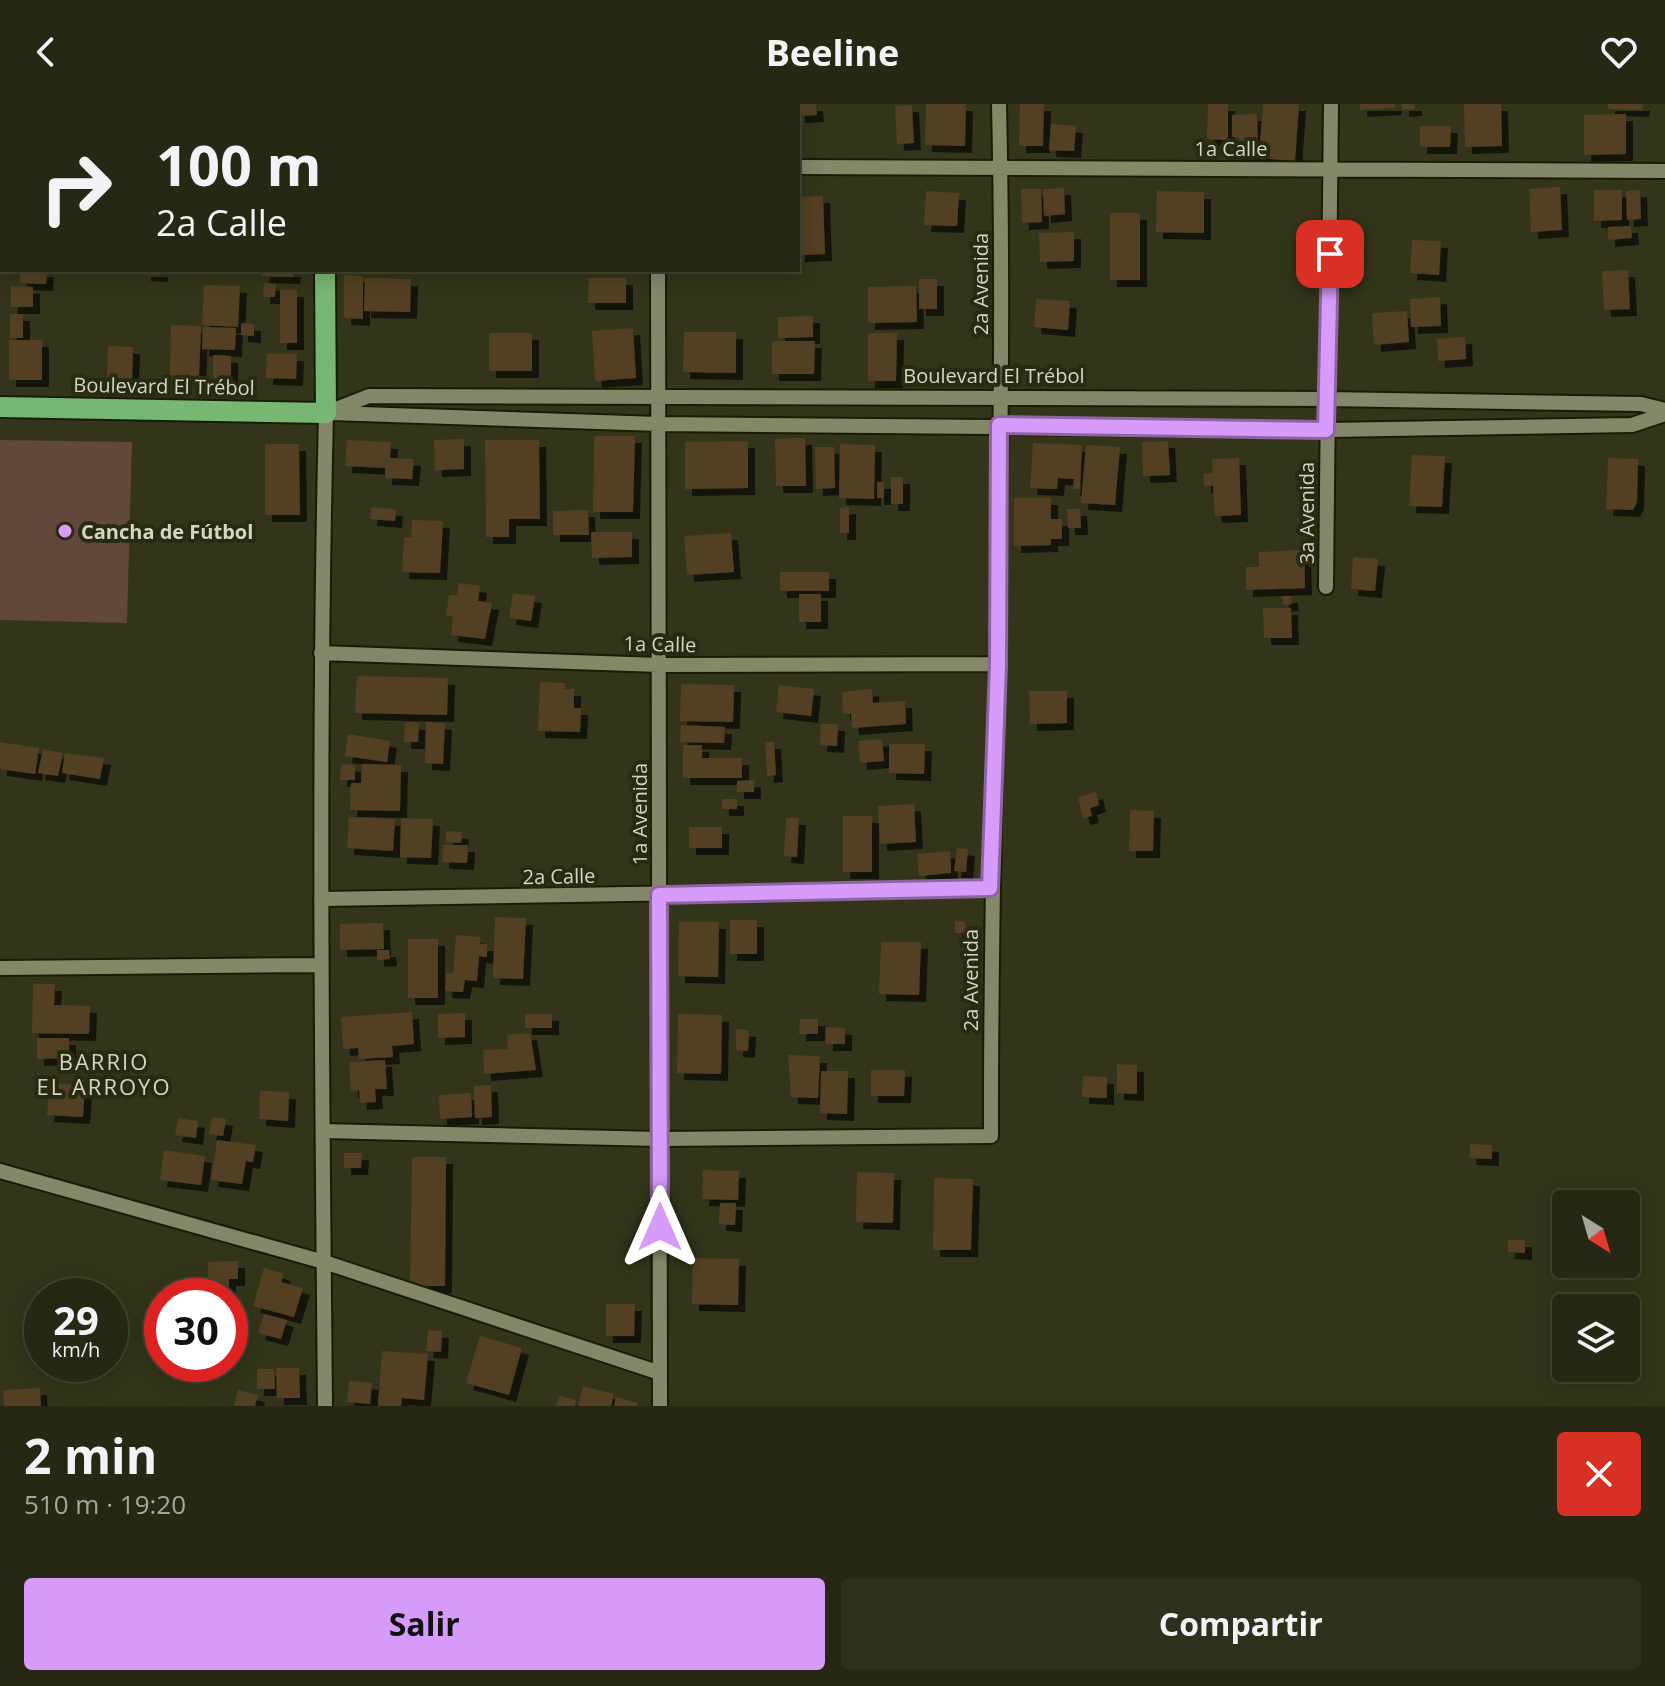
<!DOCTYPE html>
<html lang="es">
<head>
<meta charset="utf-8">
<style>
	:root { --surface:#262813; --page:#2e301c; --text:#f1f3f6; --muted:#a4a6a0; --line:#424433; --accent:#d79bf9 }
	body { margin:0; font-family:"Open Sans",sans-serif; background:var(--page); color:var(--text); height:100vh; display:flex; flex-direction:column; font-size:30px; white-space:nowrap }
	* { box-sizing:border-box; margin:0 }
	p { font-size:26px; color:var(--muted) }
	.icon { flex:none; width:44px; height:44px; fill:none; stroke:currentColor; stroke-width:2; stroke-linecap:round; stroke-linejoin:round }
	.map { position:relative; height:1302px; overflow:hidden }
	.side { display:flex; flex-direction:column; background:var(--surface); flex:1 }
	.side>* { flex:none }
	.banner { position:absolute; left:0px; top:0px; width:800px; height:168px; box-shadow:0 4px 20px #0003,0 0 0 2px var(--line); background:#262813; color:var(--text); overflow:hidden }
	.needle { width:52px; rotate:143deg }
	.tools { position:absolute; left:1552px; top:1086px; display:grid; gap:16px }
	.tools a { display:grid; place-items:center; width:88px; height:88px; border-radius:8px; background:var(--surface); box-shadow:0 4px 20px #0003,0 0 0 2px var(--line); font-size:40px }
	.speed { position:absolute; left:24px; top:1174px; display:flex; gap:16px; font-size:40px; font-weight:700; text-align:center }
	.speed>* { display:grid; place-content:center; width:104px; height:104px; border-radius:50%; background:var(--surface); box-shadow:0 4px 20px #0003,0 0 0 2px var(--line); line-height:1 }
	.speed small { font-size:20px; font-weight:400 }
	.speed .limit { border:12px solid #d22; background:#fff; color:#111 }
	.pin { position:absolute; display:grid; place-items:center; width:68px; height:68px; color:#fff; margin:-34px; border-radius:16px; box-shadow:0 4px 12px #0006 }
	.me { position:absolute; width:88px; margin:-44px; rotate:0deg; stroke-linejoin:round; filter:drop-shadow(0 0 6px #0008) }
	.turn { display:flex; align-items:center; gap:28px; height:168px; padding:0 24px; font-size:36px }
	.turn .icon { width:104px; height:104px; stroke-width:2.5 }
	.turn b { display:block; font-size:56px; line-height:68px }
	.round { display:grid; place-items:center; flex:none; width:84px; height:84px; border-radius:8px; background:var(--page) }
	.head { display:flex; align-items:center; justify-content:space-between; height:136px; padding:0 24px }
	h1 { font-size:48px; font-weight:700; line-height:60px }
	.action { display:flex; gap:16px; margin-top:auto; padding:16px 24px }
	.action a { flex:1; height:92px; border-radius:8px; background:var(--accent); color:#111; font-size:32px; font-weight:700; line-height:92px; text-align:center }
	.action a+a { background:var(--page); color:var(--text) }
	header { display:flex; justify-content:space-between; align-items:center; height:104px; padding:0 24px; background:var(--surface); font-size:36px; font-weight:700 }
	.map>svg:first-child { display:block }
	.green { fill:#61483a }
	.building { fill:#524020; filter:url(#shadow) }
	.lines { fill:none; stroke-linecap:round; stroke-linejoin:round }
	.minor-casing { stroke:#1a1c02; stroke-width:18 }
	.major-casing { stroke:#1a1c02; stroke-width:24 }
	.minor { stroke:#848869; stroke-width:14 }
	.major { stroke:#78b674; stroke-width:20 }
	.route-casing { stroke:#8c65a2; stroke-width:20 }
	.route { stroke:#d79bf9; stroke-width:14 }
	.poi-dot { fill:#d79bf9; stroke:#282b0f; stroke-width:3 }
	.labels { text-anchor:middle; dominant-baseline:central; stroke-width:8; stroke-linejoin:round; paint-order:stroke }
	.street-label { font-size:20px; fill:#d3d6c5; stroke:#282b0f }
	.poi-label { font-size:20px; font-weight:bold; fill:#d3d6c5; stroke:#282b0f; text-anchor:start }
	.neighbourhood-label { font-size:22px; letter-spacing:2px; fill:#d3d6c5; stroke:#282b0f }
</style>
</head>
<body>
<header><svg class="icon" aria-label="back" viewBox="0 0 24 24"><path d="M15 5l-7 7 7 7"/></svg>Beeline<svg class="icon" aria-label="heart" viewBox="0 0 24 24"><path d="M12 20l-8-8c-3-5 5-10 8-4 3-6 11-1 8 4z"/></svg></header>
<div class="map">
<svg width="1665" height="1302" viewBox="0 0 1665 1302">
	<defs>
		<filter id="shadow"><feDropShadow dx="7" dy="7" stdDeviation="0" flood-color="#0009"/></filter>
	</defs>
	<rect width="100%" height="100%" fill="#323519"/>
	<path class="green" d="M0 336 132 338 127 519 0 516Z"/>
	<path class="building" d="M798 0H816L817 11 798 12Z
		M926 0H966L965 42 925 41Z
		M1020 0H1044L1043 42H1019Z
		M1208 0H1228V36L1207 35Z
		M1263 0H1299L1295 57 1259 54Z
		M1360 0H1395V4L1360 6Z
		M1402 0H1415V5L1402 6Z
		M1464 0H1501L1502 42 1465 43Z
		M1608 0H1643L1642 6 1608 5Z
		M912 1 914 39 897 40 895 2Z
		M1257 10 1258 50H1239V33H1232V11Z
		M1626 10V50L1584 51V11Z
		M1051 20 1076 22 1074 47 1049 46Z
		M1420 22H1451L1450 43H1420Z
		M1560 83 1562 126 1531 128 1529 85Z
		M1064 84 1065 110 1044 112 1043 85Z
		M1021 85H1041L1042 118 1022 119Z
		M1594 86H1622V116L1594 117Z
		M1640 86 1641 115 1627 116 1626 87Z
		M926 87 959 89 957 122 924 121Z
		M1157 87 1204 88V129L1156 128Z
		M823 92 825 150 798 151V93Z
		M1110 109H1140V176H1110Z
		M1631 122 1632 134 1608 136V123Z
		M1074 128V157L1040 158 1039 129Z
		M1412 136 1441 137 1439 171 1410 169Z
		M20 166H47L46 180 20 179Z
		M144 166H161V171L144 170Z
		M263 166H294L293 173 262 172Z
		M1628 166 1630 205 1604 206 1602 167Z
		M344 171 363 172V215L344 214Z
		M365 174 411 175 410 208 364 207Z
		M589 174H626V199H588Z
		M919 175H937V205H919Z
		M264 179 276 180 275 193H263Z
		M204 181 240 182 238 223 202 221Z
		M11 182 33 183V203H11Z
		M916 182 917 218 868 219V183Z
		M280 186H297V239H280Z
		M1440 193 1441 222 1411 223 1410 195Z
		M1036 195 1070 197 1068 226 1034 223Z
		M1407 207 1409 238 1374 241 1372 209Z
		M10 210H23V234H10Z
		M813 212V233L778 234V213Z
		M241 219 254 220V232L241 231Z
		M171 221 201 222 199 272 170 271Z
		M203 223 236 224 235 246 202 245Z
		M633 224 636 274 595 277 592 227Z
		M684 228H736V269L683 268Z
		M489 229H532V267H489Z
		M868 229H897L896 277H868Z
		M1465 233 1466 255 1438 257 1437 235Z
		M9 236H42V276H9Z
		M772 237H815L814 270H772Z
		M108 242 133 243 132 275H107Z
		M267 250H297L296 275 266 274Z
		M213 251 231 252V274H213Z
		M594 332H635L633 408H593Z
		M805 334 806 382H776L775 335Z
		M464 335V365L435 366 434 336Z
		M347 336 391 338 390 354 414 355 412 375 385 374V364L345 362Z
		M485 336H539L540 415H509V433H486Z
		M748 337V384L685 385V338Z
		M1168 337 1170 371 1143 372 1142 338Z
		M1033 339 1082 341 1080 385H1073L1074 375 1058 374 1057 385 1030 384Z
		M265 340H299L300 411H265Z
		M840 340 875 341 874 395 839 394Z
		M1086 341 1120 343 1115 401 1081 399Z
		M815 343H834L835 384 816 385Z
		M1412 351 1445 352 1442 403 1409 402Z
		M1239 354 1241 411 1215 412 1213 382H1204L1203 370 1213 369 1212 355Z
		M1608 354 1638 355 1637 398 1633 406 1606 405Z
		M891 373H903V400H891Z
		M877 378H884V394H877Z
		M1014 394H1051V415H1062V435H1051V441L1014 442Z
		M371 403 396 405 395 417 370 415Z
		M849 403V429H840V404Z
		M1067 405H1080L1081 424H1068Z
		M588 406 589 431H553V407Z
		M412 416 443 417 440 469 402 468 404 433H411Z
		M591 428H632V453L592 454Z
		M731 429 734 468 687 471 684 432Z
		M1304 446 1305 484 1246 486V463H1259V448Z
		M1353 453 1378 455 1375 487 1351 485Z
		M780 468H829V487H780Z
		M459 479 480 482 478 497 492 499 485 535 451 531 453 512H446L449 491H457Z
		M513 489 535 492 531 517 509 514Z
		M799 490H821V518H799Z
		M1282 492H1291L1292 500 1283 501Z
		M1263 504H1291L1292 534H1264Z
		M357 572 448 574 447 611 355 609Z
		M540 578 565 579V585H574V604H581L580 628 538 627Z
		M681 580 734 581 733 618 680 617Z
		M779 581 814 585 811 612 776 608Z
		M872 585 873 599 905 597 906 620 852 624 851 610H843L842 588Z
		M1029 587H1067V619L1030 620Z
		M405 618 419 619 418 638H404Z
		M426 618 445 619 443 660 425 659Z
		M821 620H838L837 642 820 641Z
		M681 621 725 623 724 639 680 638Z
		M348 630 390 637 387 658 345 652Z
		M882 635 884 657 860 659 858 637Z
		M0 638 39 644 35 670 0 665Z
		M765 638H774L776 671 767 672Z
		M889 640H925L924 670 889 669Z
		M683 641H702V654H742V674H683Z
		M43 645 63 649 58 672 38 669Z
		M65 649 104 654 100 675 62 669Z
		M341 660 355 661V676H340Z
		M362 660 401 661 400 707 350 706 351 679H361Z
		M754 676V688H737V677Z
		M1096 688 1099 701 1090 704 1092 712 1083 714 1078 693Z
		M722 695H737V705H722Z
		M914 700 916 738 880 740 878 702Z
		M1130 706 1154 707 1153 747H1129Z
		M843 712H872V768H843Z
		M349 713 395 715 393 747 347 744Z
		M401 714 433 715 431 754 400 753Z
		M786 714H799L797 753 784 752Z
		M689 723H722V744H689Z
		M446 727 462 728 461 739 446 738Z
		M443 741H468L467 759 442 758Z
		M957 744 968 745 966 768 954 767Z
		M950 747 951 769 919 772 917 750Z
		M495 813 526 814 523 875 493 874Z
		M730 816H757V850H730Z
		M955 817 965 818V829H955Z
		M679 818H719L718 873 678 872Z
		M383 819 384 845 340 846V820Z
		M456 831 480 833V840H487V853L479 852 477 877 465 876 463 888 445 887 446 869 453 870Z
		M408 835H438V894H408Z
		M881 838H921L919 891 879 890Z
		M377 846H389L390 855 377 856Z
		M33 880H55L54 901 90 902 89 930 32 929Z
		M412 908 414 940 392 942 393 953 359 955 358 944 343 945 341 913Z
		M465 909V933L438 934V910Z
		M525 910H552V924H525Z
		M678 910 722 911 721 970 677 969Z
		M800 915H818V930H799Z
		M826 923 845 924V940H826Z
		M736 925 749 926 748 947 736 946Z
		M530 929 536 966 484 970 483 946 508 945 507 931Z
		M37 934H69V954L37 955Z
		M788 951 820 952 818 994 791 993Z
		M385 956 387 985H375L376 998 360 999 359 986 351 987 349 958Z
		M1117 960 1137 961V990L1117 989Z
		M871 966H905L904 992H871Z
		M821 967H848L847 1010 820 1009Z
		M1083 972 1107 973V994L1082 993Z
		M50 979 85 982 83 1013 47 1011Z
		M491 981 492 1013 475 1014 474 982Z
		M260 987 289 988 288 1017 259 1015Z
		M471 989 472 1013 440 1015 439 991Z
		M212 1013 226 1015 223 1032 209 1030Z
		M178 1014 198 1017 196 1034 175 1031Z
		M217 1036 256 1041 253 1058 246 1057 242 1080 211 1076Z
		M1470 1040 1492 1041V1055L1469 1054Z
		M164 1046 205 1052 201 1081 160 1076Z
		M344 1049H362L361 1064H344Z
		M412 1053H446L445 1182H410Z
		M703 1066 739 1067 738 1096 702 1095Z
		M857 1068 894 1069 893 1119 856 1118Z
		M934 1074 973 1075 971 1146H933Z
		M720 1099H736L735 1121 719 1120Z
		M1508 1136H1525V1149L1508 1148Z
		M693 1154 739 1155 738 1201 692 1200Z
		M238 1157V1175H229V1192H208V1158Z
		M264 1164 284 1170 281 1178 303 1184 294 1213 253 1202Z
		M201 1187V1192H165V1188Z
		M606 1200H635L634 1232H606Z
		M264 1210 287 1216 281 1235 258 1229Z
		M428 1226 442 1227 441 1248 426 1247Z
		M480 1232 522 1244 509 1291 466 1279Z
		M382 1247 428 1250 424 1296 402 1294 401 1302H378Z
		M276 1264H299L300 1294H277Z
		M257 1265H274L275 1285H257Z
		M349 1277 372 1279 370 1300 347 1298Z
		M583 1282 614 1290 611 1302H578Z
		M40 1284 41 1302H4L3 1286Z
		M238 1286 258 1291 255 1302H234Z
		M559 1292 576 1296 575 1302H556Z
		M616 1293 638 1299 637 1302H614Z"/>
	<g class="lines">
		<defs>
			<path id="minor" d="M658 2V0
				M798 63 1665 67
				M0 64H2
				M658 166 660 1302
				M326 309 369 292 1326 295 1641 300 1665 306
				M331 309 659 320 1326 326 1632 321 1665 310
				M1326 483 1331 0
				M321 549 659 561 998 560
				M321 795 990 784
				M0 864 319 861
				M323 1027 659 1035 991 1032C990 688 1007 344 999 0
				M0 1067 324 1158 660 1269
				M325 1302C322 971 318 640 326 309"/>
			<path id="major" d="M325 2V0
				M0 303 326 309 325 166"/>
		</defs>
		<use href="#minor" class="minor-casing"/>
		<use href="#major" class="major-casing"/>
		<use href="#minor" class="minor"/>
		<use href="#major" class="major"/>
	</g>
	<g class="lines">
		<defs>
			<path id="route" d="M660 1123 659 791 990 784 998 560 999 321 1326 326 1330 150"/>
		</defs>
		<use href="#route" class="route-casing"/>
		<use href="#route" class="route"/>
	</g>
	<circle class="poi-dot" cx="65" cy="427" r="8"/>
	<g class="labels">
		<g class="street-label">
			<text x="1231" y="44">1a Calle</text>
			<text transform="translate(980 180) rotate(-90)">2a Avenida</text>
			<text x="994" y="271">Boulevard El Trébol</text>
			<text transform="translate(164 282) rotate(1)">Boulevard El Trébol</text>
			<text transform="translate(1306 409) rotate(-90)">3a Avenida</text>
			<text transform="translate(660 540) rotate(1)">1a Calle</text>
			<text transform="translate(639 710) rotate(-90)">1a Avenida</text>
			<text transform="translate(559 772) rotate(-1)">2a Calle</text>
			<text transform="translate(970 876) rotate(-90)">2a Avenida</text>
		</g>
		<g class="poi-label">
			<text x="81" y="427">Cancha de Fútbol</text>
		</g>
		<g class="neighbourhood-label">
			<text x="104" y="957">BARRIO<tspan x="104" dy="25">EL ARROYO</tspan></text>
		</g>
	</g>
</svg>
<div class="tools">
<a><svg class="needle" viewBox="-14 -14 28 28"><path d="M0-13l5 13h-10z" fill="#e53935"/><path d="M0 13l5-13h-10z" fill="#a4a6a0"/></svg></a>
<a><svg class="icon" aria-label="layers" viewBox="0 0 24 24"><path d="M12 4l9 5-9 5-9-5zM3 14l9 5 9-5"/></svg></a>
</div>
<div class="speed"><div>29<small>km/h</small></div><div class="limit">30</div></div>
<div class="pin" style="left:1330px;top:150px;background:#d93025"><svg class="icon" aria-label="arrive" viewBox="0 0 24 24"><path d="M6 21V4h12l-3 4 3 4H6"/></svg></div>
<svg class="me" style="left:660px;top:1123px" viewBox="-20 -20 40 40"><path d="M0-17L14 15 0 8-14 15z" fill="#d79bf9" stroke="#fff" stroke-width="4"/></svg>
<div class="banner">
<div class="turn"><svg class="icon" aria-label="right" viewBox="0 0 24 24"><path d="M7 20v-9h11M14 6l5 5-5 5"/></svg><div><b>100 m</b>2a Calle</div></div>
</div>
</div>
<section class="side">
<div class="head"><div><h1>2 min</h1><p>510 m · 19:20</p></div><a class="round" style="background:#d93025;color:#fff"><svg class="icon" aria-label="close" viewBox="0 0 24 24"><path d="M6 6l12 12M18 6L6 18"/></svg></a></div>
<div class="action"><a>Salir</a><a>Compartir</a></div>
</section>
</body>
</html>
